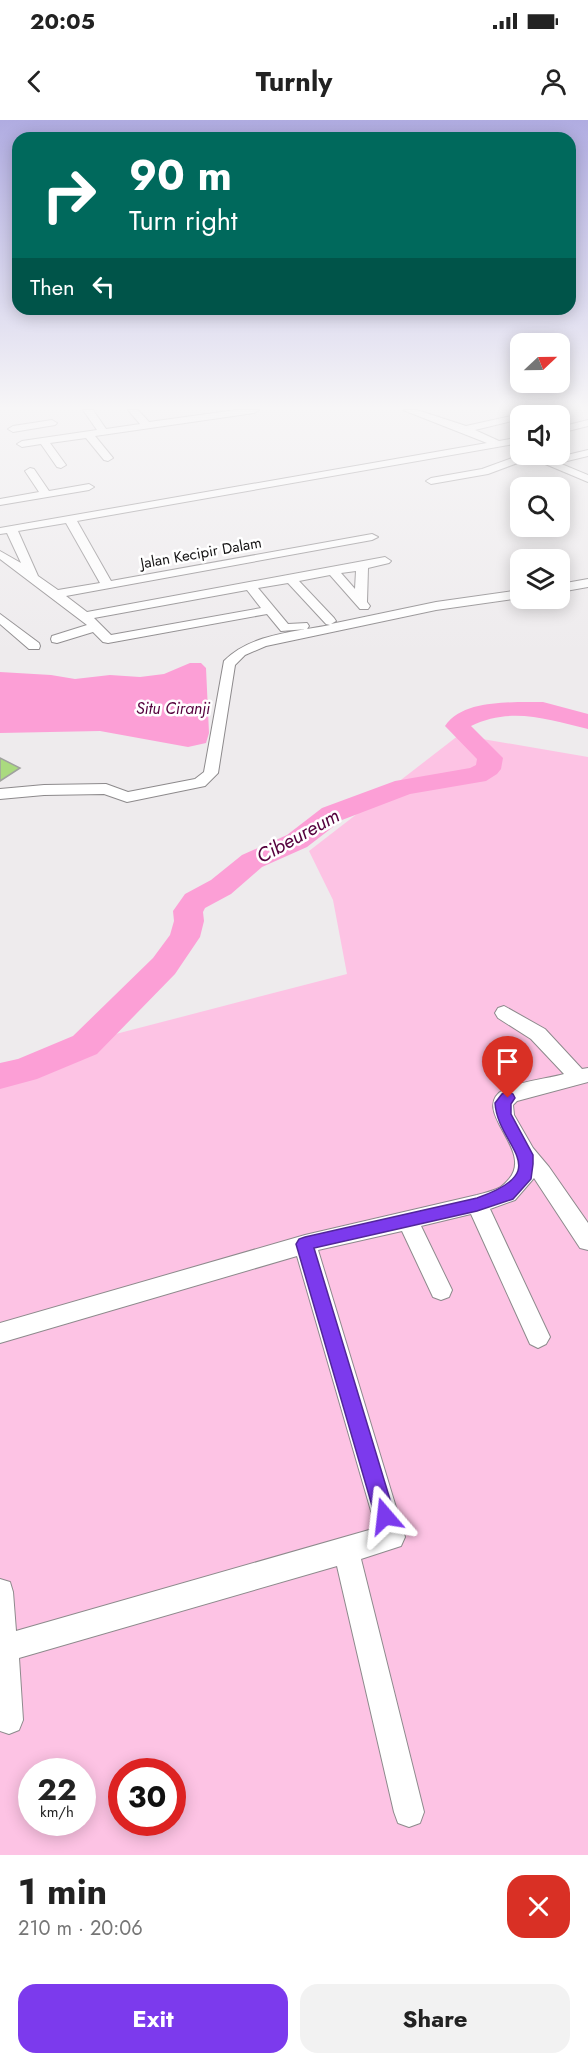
<!DOCTYPE html>
<html lang="en">
<head>
<meta charset="utf-8">
<style>
	:root { --surface:#fff; --page:#f2f2f2; --text:#222; --muted:#767676; --accent:#7c3aed }
	body { margin:0; font-family:Jost,sans-serif; background:var(--page); color:var(--text); height:100vh; display:flex; flex-direction:column; font-size:22px; white-space:nowrap }
	* { box-sizing:border-box; margin:0 }
	p { font-size:20px; color:var(--muted) }
	.icon { flex:none; width:33px; height:33px; fill:none; stroke:currentColor; stroke-width:2; stroke-linecap:round; stroke-linejoin:round }
	.map { position:relative; height:1735px; overflow:hidden }
	.sheet { display:flex; flex-direction:column; background:var(--surface); flex:1 }
	.sheet>* { flex:none }
	.banner { position:absolute; left:12px; top:12px; width:564px; height:183px; border-radius:18px; box-shadow:0 3px 15px #0003; background:#00695c; color:#fff; overflow:hidden }
	.needle { width:39px; rotate:68deg }
	.buttons { position:absolute; left:510px; top:213px; display:grid; gap:12px }
	.buttons a { display:grid; place-items:center; width:60px; height:60px; border-radius:12px; background:var(--surface); box-shadow:0 3px 15px #0003; font-size:30px }
	.speed { position:absolute; left:18px; top:1638px; display:flex; gap:12px; font-size:30px; font-weight:700; text-align:center }
	.speed>* { display:grid; place-content:center; width:78px; height:78px; border-radius:50%; background:var(--surface); box-shadow:0 3px 15px #0003; line-height:1 }
	.speed small { font-size:15px; font-weight:400 }
	.speed .limit { border:9px solid #d22; background:#fff; color:#111 }
	.pin { position:absolute; display:grid; place-items:center; width:51px; height:51px; color:#fff; margin:-62px -26px; border-radius:50% 50% 50% 0; rotate:-45deg; box-shadow:0 0 6px #0007 }
	.pin .icon { rotate:45deg }
	.me { position:absolute; width:66px; margin:-33px; rotate:343deg; stroke-linejoin:round; filter:drop-shadow(0 0 4px #0008) }
	.turn { display:flex; align-items:center; gap:21px; height:126px; padding:0 18px; font-size:27px }
	.turn .icon { width:78px; height:78px; stroke-width:2.5 }
	.turn b { display:block; font-size:42px; line-height:51px }
	.then { display:flex; align-items:center; height:57px; padding:0 18px; background:#0003; gap:12px; font-size:22px }
	.round { display:grid; place-items:center; flex:none; width:63px; height:63px; border-radius:18px; background:var(--page) }
	.overview { display:flex; align-items:center; justify-content:space-between; height:102px; padding:0 18px }
	h1 { font-size:36px; font-weight:700; line-height:45px }
	.cta { display:flex; gap:12px; margin-top:auto; padding:12px 18px }
	.cta a { flex:1; height:69px; border-radius:18px; background:var(--accent); color:#fff; font-size:24px; font-weight:700; line-height:69px; text-align:center }
	.cta a+a { background:var(--page); color:var(--text) }
	.status { display:flex; justify-content:space-between; align-items:center; height:42px; padding:0 30px; background:var(--surface); direction:ltr }
	.status svg { height:16px; fill:currentColor }
	header { display:flex; justify-content:space-between; align-items:center; height:78px; padding:0 18px; background:var(--surface); font-size:27px; font-weight:700 }
	.map>svg:first-child { display:block }
	.green { fill:#fdc3e4; fill-rule:evenodd }
	.water { fill:#fc9fd6 }
	.lines { fill:none; stroke-linecap:round; stroke-linejoin:round }
	.river { fill:#fc9fd6; fill-rule:evenodd }
	.building { fill:#aada7f; stroke:#a0a29f; stroke-width:1.5 }
	.minor-casing { stroke:#8d8a8c; stroke-width:2 }
	.minor { fill:#fff; fill-rule:evenodd }
	.route { fill:#7c3aed; stroke:#51269a; stroke-width:1.5 }
	.labels { text-anchor:middle; dominant-baseline:central; stroke-width:5; stroke-linejoin:round; paint-order:stroke }
	.far-street-label { font-size:15px; fill:#131213; stroke:#fff }
	.far-water-label { font-size:16px; font-style:italic; fill:#55013d; stroke:#fff }
	.water-label { font-size:20px; font-style:italic; fill:#55013d; stroke:#fff }
</style>
</head>
<body>
<div class="status"><b>20:05</b><svg viewBox="0 0 49 12"><path d="M0 12V9h3v3zM5 12V6h3v6zM10 12V3h3v9zM15 12V0h3v12zM26 1h20v11H26zM47 4h2v5h-2z"/></svg></div>
<header><svg class="icon" aria-label="back" viewBox="0 0 24 24"><path d="M15 5l-7 7 7 7"/></svg>Turnly<svg class="icon" aria-label="person" viewBox="0 0 24 24"><circle cx="12" cy="8" r="4"/><path d="M4 21q1-7 8-7t8 7"/></svg></header>
<div class="map">
<svg width="588" height="1735" viewBox="0 0 588 1735">
	<rect width="100%" height="100%" fill="#eeebed"/>
	<path class="green" d="M459 615 588 637V1735H0V944L347 854 333 780 309 731ZM32 1652H82V1702H32ZM122 1652H172V1702H122Z"/>
	<path class="water" d="M190 543H201L206 548 209 613 206 623 188 627 100 611 0 613V552L51 555 75 559 110 555 140 557 164 554Z"/>
	<g class="lines">
		<path class="river" d="M518 582H543L588 594V609C549 600 511 586 471 606L503 638 501 649 497 654 486 661 410 674 342 700 307 727 262 747 231 774 205 788 203 792 204 801 200 817 175 854 97 934 37 959 0 969V943L18 939 73 916 153 838 170 815 174 801 173 791 185 774 211 760 242 735 287 715 322 688 395 661 470 648 476 645 477 639 445 606C460 584 494 583 518 582Z"/>
	</g>
	<path class="building" d="M0 638 20 648 0 661Z"/>
	<g class="lines">
		<defs>
			<path id="minor" d="M83 290H93L106 309 140 304 128 290H138L149 302 236 290H259L254 293 95 316 113 338 108 341 104 340 86 318 50 323 66 345 61 348 57 347 41 324 22 327 17 324 22 321 97 310Z
				M403 290H417L466 306 539 290H555L539 296H520V299L475 310 499 321 520 317V323L77 401 111 461 372 414 378 417 372 420 66 476 87 492 385 437 391 441 389 443 368 448 367 482 370 486 368 489H360L330 455 299 461 334 498 336 501 331 504 436 482 520 470V478L436 490 266 526 245 535 235 545 218 653 205 666 127 682 104 674 44 675 0 679V669L44 665 106 664 128 672 195 659 204 652 224 541C250 514 295 512 330 505L326 504 288 463 258 468 288 504 307 503 309 506 307 509 281 511 267 494 108 523 103 522 93 512 57 523 52 522 51 519 52 516 87 505 0 439V431L21 443 7 413 0 414V408L487 323ZM66 403 100 463 58 470 38 456 18 411ZM356 451 355 469 341 453ZM247 470 261 488 111 515 94 498Z
				M52 300 57 303 55 305 13 312 8 309 13 306Z
				M588 300V306L560 313V307Z
				M588 330V336L559 343 588 355V362L531 338 488 354 431 364 426 361 431 358 482 349 523 334H540L550 339Z
				M30 348 34 349 49 371 89 364 94 367 89 370 0 385V379L39 372 25 351Z
				M588 459V467L560 472V464Z
				M0 494 39 523 40 526 39 529H29L0 504Z
				M504 886 545 909 582 949 588 948V962L517 981 513 985 514 995 533 1028 549 1047 588 1103V1130L580 1128 534 1058 515 1080 490 1089 550 1217 546 1224 538 1228 530 1224 471 1094 421 1106 452 1170 449 1177 441 1180 433 1177 402 1111 318 1130 405 1417 401 1426 361 1439 424 1692 420 1703 409 1707 398 1703 394 1692 337 1446 19 1538 23 1600 19 1610 9 1614 0 1611V1459L10 1462 13 1472 16 1511 376 1408 297 1136 0 1223V1203L305 1115 477 1075C484 1073 493 1071 499 1068 503 1066 506 1062 509 1059 535 1029 467 989 505 969 522 961 546 959 564 954L531 919 498 898 495 893 498 888Z"/>
		</defs>
		<use href="#minor" class="minor-casing"/>
		<use href="#minor" class="minor"/>
	</g>
	<linearGradient id="sky" x2="0" y2="1"><stop stop-color="#b0ace1"/><stop offset="0.54" stop-color="#f7f6f7"/><stop offset="1" stop-color="#f7f6f7" stop-opacity="0"/></linearGradient>
	<rect width="588" height="533" fill="url(#sky)"/>
	<path class="route" d="M508 972 513 974 515 978 511 984V994L533 1035V1044L531 1059 513 1079 477 1091 314 1128 395 1396 392 1403 385 1406 378 1403 375 1396 296 1124 299 1119 305 1117 477 1078C557 1050 498 1028 495 983L502 974Z"/>
	<g class="labels">
		<g class="far-street-label">
			<text transform="translate(201 433) rotate(-10)">Jalan Kecipir Dalam</text>
		</g>
		<g class="far-water-label">
			<text x="173" y="588">Situ Ciranji</text>
		</g>
		<g class="water-label">
			<text transform="translate(298 716) rotate(-29)">Cibeureum</text>
		</g>
	</g>
</svg>
<div class="buttons">
<a><svg class="needle" viewBox="-14 -14 28 28"><path d="M0-13l5 13h-10z" fill="#e53935"/><path d="M0 13l5-13h-10z" fill="#767676"/></svg></a>
<a><svg class="icon" aria-label="sound" viewBox="0 0 24 24"><path d="M4 9h4l5-4v14l-5-4H4zM17 9q2 3 0 6"/></svg></a>
<a><svg class="icon" aria-label="search" viewBox="0 0 24 24"><circle cx="10" cy="10" r="6"/><path d="M15 15l6 6"/></svg></a>
<a><svg class="icon" aria-label="layers" viewBox="0 0 24 24"><path d="M12 4l9 5-9 5-9-5zM3 14l9 5 9-5"/></svg></a>
</div>
<div class="speed"><div>22<small>km/h</small></div><div class="limit">30</div></div>
<div class="pin" style="left:508px;top:978px;background:#d93025"><svg class="icon" aria-label="arrive" viewBox="0 0 24 24"><path d="M6 21V4h12l-3 4 3 4H6"/></svg></div>
<svg class="me" style="left:385px;top:1396px" viewBox="-20 -20 40 40"><path d="M0-17L14 15 0 8-14 15z" fill="#7c3aed" stroke="#fff" stroke-width="4"/></svg>
<div class="banner">
<div class="turn"><svg class="icon" aria-label="right" viewBox="0 0 24 24"><path d="M7 20v-9h11M14 6l5 5-5 5"/></svg><div><b>90 m</b>Turn right</div></div>
<div class="then">Then<svg class="icon" aria-label="left" viewBox="0 0 24 24"><path d="M17 20v-9H6M10 6l-5 5 5 5"/></svg></div>
</div>
</div>
<section class="sheet">
<div class="overview"><div><h1>1 min</h1><p>210 m · 20:06</p></div><a class="round" style="background:#d93025;color:#fff"><svg class="icon" aria-label="close" viewBox="0 0 24 24"><path d="M6 6l12 12M18 6L6 18"/></svg></a></div>
<div class="cta"><a>Exit</a><a>Share</a></div>
</section>
</body>
</html>
